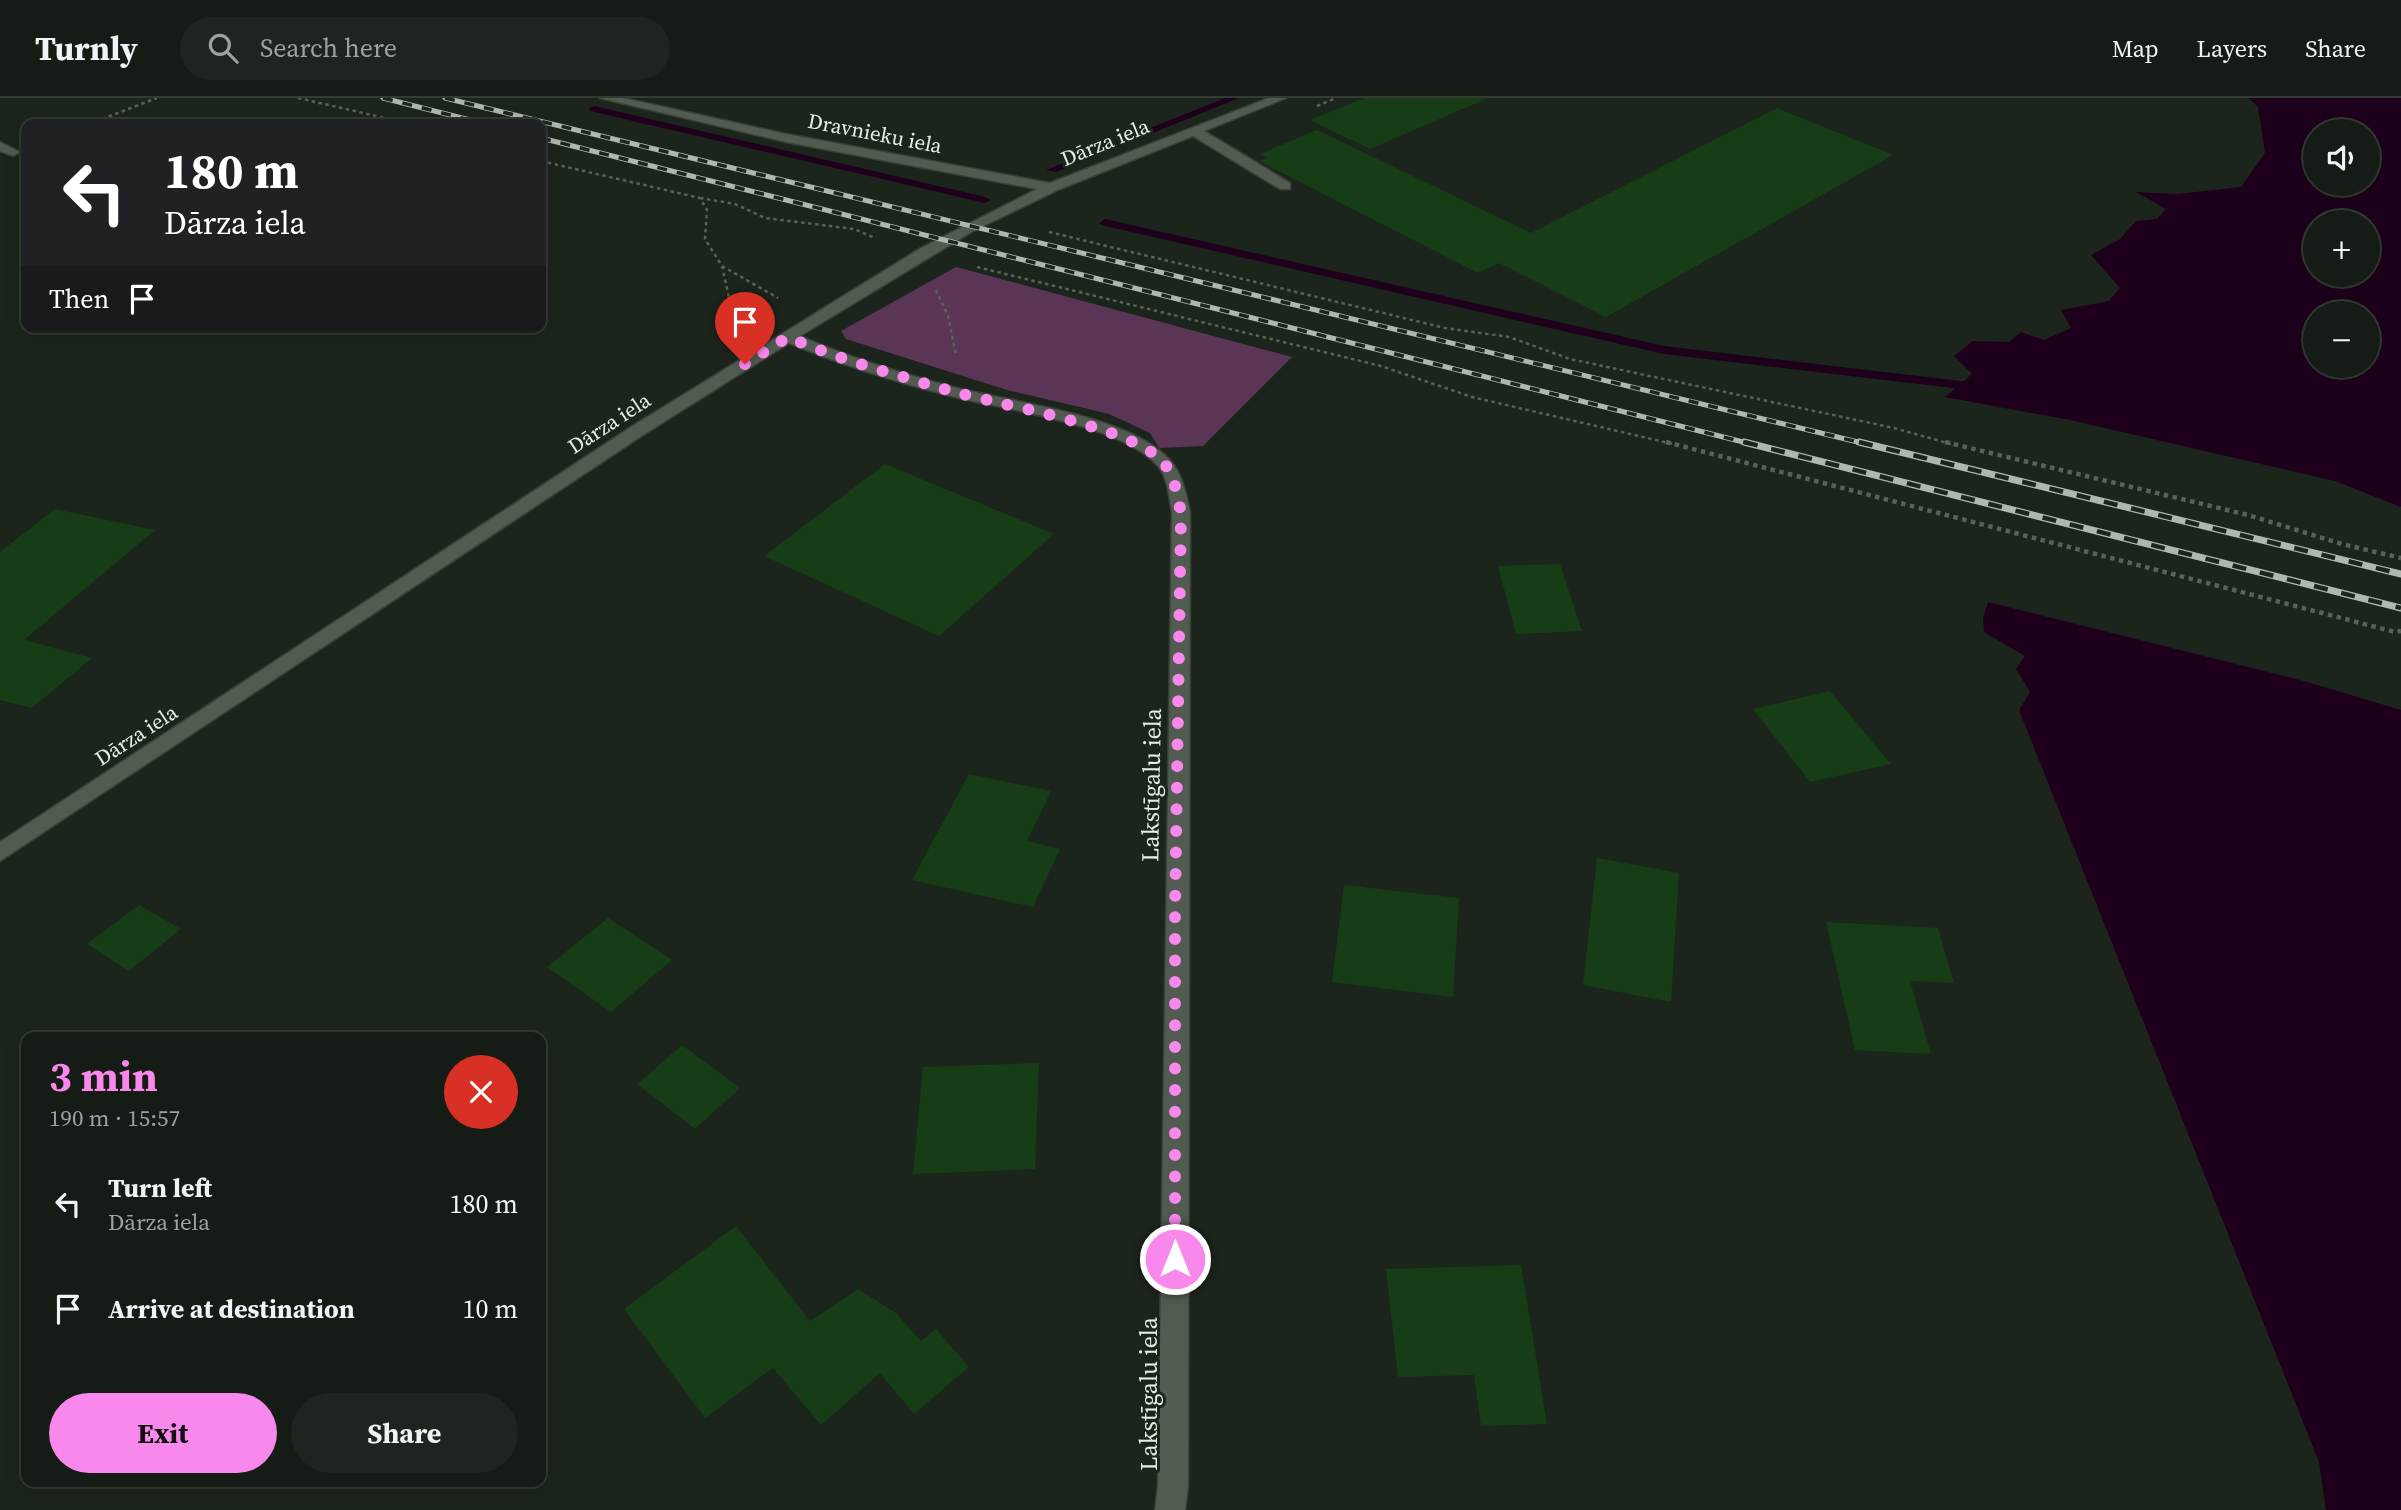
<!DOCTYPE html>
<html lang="en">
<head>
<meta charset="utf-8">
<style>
	:root { --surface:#151c15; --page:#1e251e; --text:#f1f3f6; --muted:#9da1a0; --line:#343a34; --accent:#f888eb }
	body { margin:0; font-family:"Source Serif 4",serif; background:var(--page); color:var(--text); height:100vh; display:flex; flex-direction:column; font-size:26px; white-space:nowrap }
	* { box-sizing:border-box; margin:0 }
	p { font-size:23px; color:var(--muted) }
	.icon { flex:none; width:38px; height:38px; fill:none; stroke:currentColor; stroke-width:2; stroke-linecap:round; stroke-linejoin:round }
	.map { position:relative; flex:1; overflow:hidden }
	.drawer { position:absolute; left:21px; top:934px; width:525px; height:455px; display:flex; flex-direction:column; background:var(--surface); border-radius:14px; box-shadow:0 4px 18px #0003,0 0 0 2px var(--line) }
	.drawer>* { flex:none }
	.top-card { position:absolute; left:21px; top:21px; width:525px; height:214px; border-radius:14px; box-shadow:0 4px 18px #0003,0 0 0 2px var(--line); background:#202124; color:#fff; overflow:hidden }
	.controls { position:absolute; left:2303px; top:21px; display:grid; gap:14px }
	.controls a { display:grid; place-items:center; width:77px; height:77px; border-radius:50%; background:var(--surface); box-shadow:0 4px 18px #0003,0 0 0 2px var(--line); font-size:35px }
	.pin { position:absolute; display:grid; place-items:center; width:60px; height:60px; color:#fff; margin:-72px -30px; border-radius:50% 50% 50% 0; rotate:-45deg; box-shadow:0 0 7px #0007 }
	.pin .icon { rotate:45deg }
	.me { position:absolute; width:77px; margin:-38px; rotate:0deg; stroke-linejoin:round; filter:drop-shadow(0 0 5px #0008) }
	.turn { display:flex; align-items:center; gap:24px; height:147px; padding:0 28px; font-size:32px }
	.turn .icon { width:91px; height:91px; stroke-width:2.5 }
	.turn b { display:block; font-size:49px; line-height:60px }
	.then { display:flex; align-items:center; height:66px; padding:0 28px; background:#0003; gap:14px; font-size:26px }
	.round { display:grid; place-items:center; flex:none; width:74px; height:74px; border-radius:37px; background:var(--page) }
	.overview { display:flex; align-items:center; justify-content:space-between; height:119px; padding:0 28px }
	h1 { font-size:42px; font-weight:700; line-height:52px; color:var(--accent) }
	.button { display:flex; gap:14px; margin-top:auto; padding:14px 28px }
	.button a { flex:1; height:80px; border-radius:42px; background:var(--accent); color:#111; font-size:28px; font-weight:700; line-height:80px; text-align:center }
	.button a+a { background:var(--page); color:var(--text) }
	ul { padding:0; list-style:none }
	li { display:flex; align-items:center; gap:21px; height:105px; padding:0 28px }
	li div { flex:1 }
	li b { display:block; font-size:26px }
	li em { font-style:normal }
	header { display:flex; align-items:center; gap:42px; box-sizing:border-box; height:98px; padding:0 35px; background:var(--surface); border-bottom:2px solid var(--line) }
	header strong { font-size:33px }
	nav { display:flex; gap:38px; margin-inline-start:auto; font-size:24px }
	.search { width:490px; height:63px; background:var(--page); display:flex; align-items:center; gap:18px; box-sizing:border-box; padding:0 24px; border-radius:38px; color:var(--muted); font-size:26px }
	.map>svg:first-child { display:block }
	.green { fill:#5b3556 }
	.water { fill:#1e001c; fill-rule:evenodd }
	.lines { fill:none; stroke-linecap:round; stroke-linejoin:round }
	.stream { fill:#1e001c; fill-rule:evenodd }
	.building { fill:#163d15 }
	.minor-casing { stroke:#383f37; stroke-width:3 }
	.path-far1 { stroke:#596159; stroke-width:2.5; stroke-dasharray:3.5 3.5; stroke-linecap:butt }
	.path { stroke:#596159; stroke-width:4.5; stroke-dasharray:4.5 4.5; stroke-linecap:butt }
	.minor { fill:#515b50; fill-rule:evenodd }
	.rail-far1-casing { stroke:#b0b7b0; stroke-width:5 }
	.rail-casing { stroke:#b0b7b0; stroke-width:7 }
	.rail-far1 { stroke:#1c251c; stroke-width:3.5; stroke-dasharray:10; stroke-linecap:butt }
	.rail { stroke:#1c251c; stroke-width:4.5; stroke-dasharray:14; stroke-linecap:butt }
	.route { stroke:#f888eb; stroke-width:12; stroke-dasharray:0 21.6 }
	.labels { text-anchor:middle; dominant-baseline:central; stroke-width:6; stroke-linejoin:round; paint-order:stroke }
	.far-street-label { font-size:21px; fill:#e5ebe5; stroke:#1c251c }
	.street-label { font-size:24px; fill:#e5ebe5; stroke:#1c251c }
</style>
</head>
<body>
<header>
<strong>Turnly</strong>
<div class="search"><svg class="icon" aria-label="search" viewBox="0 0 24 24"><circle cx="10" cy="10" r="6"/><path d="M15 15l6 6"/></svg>Search here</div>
<nav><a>Map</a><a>Layers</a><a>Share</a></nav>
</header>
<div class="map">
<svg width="2401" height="1412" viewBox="0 0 2401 1412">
	<rect width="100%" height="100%" fill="#1c251c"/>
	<path class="green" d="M956 169 1292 259 1203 348 1159 350 1150 335 1109 316 1007 292 846 241 841 233Z"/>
	<path class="water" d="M2248 0H2401V409L2335 383 2070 322 1945 299 1972 276 1954 258 1973 243 2009 244 2021 234 2044 242 2071 230 2061 212 2109 203 2120 190 2091 157 2120 141 2136 123 2157 121 2166 111 2136 94 2177 96 2241 89 2265 55 2258 9ZM2315 33H2368V86H2315ZM2315 124H2368V177H2315ZM2315 215H2368V268H2315Z
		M1988 504 2304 583 2401 612V1412H2326L2319 1364 2019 612 2030 594 2016 571 2025 558 1984 534 1983 519Z"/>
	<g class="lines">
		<path class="stream" d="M1225 0H1239L1056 74 1046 72Z
			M594 8 985 99 991 102 985 105 590 13 589 11Z
			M1105 121 1664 248 1978 285 1985 289 1978 293 1664 256 1101 127 1099 125Z"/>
	</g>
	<path class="building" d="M1364 0H1488L1370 51 1310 22Z
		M1777 10 1893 57 1606 219 1499 165 1478 175 1259 63 1267 60 1260 56 1317 32 1531 135Z
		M885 366 1054 436 939 538 764 458Z
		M55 411 155 432 24 542 92 560 32 610 0 602V454Z
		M1560 466 1582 533 1516 536 1498 468Z
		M1830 593 1891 666 1810 684 1753 611Z
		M969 676 1051 693 1027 743 1060 751 1033 809 912 782Z
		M1597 760 1679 775 1671 904 1583 887Z
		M1344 787 1459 800 1453 899 1332 884Z
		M139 807 181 831 129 873 87 846Z
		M608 820 672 862 611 914 547 869Z
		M1826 824 1938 830 1954 885 1910 883 1931 956 1855 952Z
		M682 947 740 990 695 1031 637 986Z
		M1039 965 1035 1071 913 1076 923 969Z
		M736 1128 810 1223 858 1191 896 1215 921 1243 936 1231 969 1269 914 1316 880 1275 821 1327 773 1270 705 1320 624 1211Z
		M1521 1167 1547 1326 1481 1328 1474 1277 1398 1279 1386 1171Z"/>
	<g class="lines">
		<defs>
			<path id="minor" d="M600 0H623L786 36 1050 85 1269 0H1286L1204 33 1290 85V91H1280L1193 38 1060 91 973 133 800 238C850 260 904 276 957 290 1016 305 1126 317 1168 360 1182 374 1186 395 1190 414L1188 1388 1185 1412H1155L1158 1388 1172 414C1169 399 1168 380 1158 368 1122 326 1000 311 947 297 893 283 840 266 789 245L643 337 0 763V744L631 329 921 150 1037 91 786 44Z
				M0 44 20 54 13 58 0 53Z"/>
		</defs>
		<use href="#minor" class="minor-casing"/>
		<path class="path-far1" d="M298 0 411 26
			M1317 8 1336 0
			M89 26 157 0
			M541 63 700 100 707 112 705 141 722 168 734 222
			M700 100 735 106 765 120 854 131 875 140
			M1049 134 1445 230 1509 239 1570 261 1894 330 1951 346
			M722 168 778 200
			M977 169 1381 268 1472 299 1673 346
			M936 192 948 218 956 257"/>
		<path class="path" d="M1666 344 2395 534 2401 533
			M1945 344 2248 417 2342 446 2401 460"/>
		<use href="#minor" class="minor"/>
		<defs>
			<path id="rail-far1" d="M383 0 486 26
				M445 0 1866 346
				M541 40 1751 346"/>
			<path id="rail" d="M1744 344 2401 510
				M1859 344 2401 476"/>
		</defs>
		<use href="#rail-far1" class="rail-far1-casing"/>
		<use href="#rail" class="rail-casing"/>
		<use href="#rail-far1" class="rail-far1"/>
		<use href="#rail" class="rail"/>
	</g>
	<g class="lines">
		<path class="route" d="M745 266 788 239C840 262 897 277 951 293 1000 307 1133 329 1163 364 1175 378 1177 398 1181 414L1175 814V1161"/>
	</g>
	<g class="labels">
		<g class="far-street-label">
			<text transform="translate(875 35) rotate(11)">Dravnieku iela</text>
			<text transform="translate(1105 44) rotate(-22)">Dārza iela</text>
			<text transform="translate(609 325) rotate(-33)">Dārza iela</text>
			<text transform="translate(136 637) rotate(-33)">Dārza iela</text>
		</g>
		<g class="street-label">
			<text transform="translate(1151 687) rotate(-89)">Lakstīgalu iela</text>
			<text transform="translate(1148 1296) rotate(-90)">Lakstīgalu iela</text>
		</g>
	</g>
</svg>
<div class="controls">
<a><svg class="icon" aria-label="sound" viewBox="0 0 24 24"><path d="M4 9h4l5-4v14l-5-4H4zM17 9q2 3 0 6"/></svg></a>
<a>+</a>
<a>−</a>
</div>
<div class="pin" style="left:745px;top:266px;background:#d93025"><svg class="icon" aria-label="arrive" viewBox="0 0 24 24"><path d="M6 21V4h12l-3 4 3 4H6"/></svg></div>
<svg class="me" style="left:1175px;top:1161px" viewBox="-20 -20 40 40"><circle r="17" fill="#f888eb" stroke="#fff" stroke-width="3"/><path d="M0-11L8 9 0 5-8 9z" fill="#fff"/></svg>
<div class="top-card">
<div class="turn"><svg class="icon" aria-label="left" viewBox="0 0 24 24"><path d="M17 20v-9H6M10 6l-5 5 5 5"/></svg><div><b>180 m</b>Dārza iela</div></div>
<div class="then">Then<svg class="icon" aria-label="arrive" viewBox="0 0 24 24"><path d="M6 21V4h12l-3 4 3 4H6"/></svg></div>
</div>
<section class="drawer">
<div class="overview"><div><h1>3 min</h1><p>190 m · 15:57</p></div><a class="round" style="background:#d93025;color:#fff"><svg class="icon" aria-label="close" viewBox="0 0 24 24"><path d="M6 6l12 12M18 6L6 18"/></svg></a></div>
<ul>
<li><svg class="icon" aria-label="left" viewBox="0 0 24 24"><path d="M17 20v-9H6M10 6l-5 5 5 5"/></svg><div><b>Turn left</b><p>Dārza iela</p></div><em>180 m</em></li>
<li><svg class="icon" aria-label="arrive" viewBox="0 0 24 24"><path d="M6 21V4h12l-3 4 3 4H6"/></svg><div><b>Arrive at destination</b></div><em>10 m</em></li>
</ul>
<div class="button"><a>Exit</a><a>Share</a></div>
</section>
</div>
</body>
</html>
